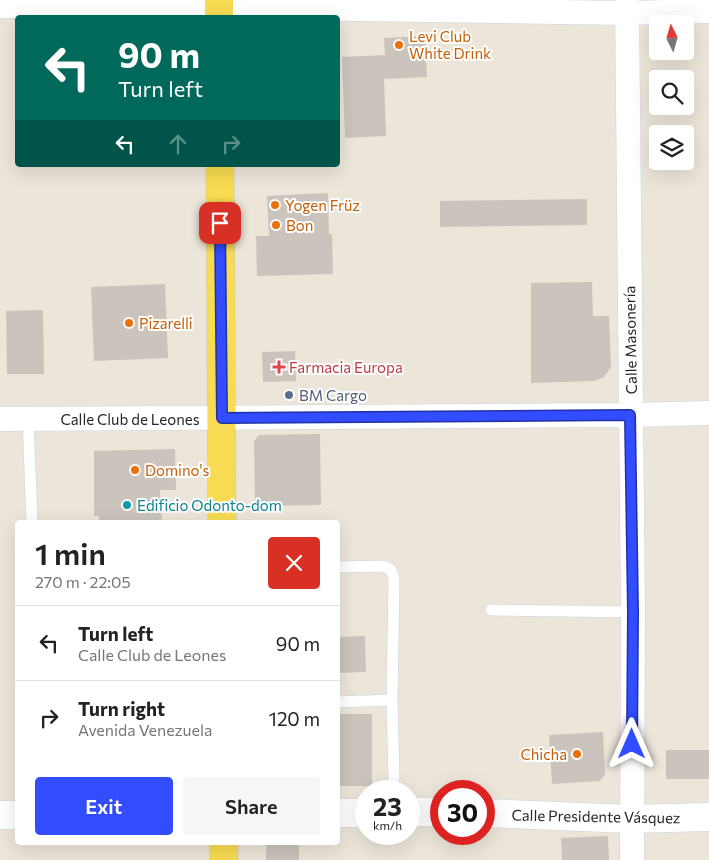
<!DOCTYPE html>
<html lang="en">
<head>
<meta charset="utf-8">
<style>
	:root { --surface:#fff; --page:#f6f6f6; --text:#222; --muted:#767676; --line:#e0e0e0; --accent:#324cff }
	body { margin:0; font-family:Commissioner,sans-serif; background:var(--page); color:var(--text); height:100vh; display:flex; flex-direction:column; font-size:19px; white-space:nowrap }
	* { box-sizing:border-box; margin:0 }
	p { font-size:16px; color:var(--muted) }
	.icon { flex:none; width:28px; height:28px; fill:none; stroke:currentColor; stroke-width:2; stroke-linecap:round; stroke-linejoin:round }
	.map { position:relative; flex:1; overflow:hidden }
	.side { position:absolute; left:15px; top:520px; width:325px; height:325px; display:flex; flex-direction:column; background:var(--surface); border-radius:5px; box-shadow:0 5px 20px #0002 }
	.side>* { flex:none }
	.banner { position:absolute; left:15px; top:15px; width:325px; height:152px; border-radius:5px; box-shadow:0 5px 20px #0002; background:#00695c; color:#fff; overflow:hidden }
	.needle { width:32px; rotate:355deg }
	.controls { position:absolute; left:649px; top:15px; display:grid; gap:10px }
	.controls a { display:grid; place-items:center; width:45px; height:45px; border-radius:5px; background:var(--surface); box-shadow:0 5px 20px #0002; font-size:25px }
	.speed { position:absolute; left:355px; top:780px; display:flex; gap:10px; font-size:25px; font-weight:700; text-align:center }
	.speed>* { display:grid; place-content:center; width:65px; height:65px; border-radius:50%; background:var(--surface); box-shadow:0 5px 20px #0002; line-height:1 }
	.speed small { font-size:12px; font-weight:400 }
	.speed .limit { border:8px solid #d22; background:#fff; color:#111 }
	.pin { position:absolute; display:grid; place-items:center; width:42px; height:42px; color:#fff; margin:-21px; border-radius:10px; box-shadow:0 2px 8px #0006 }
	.me { position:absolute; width:55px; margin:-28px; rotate:0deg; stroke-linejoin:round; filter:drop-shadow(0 0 4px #0008) }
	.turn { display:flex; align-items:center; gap:18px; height:105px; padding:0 20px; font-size:22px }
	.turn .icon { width:65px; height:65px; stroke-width:2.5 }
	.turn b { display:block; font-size:35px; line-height:42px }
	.lanes { display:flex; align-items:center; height:48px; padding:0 20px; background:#0003; justify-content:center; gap:25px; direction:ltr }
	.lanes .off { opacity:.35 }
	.round { display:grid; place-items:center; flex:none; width:52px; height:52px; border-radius:5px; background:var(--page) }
	.overview { display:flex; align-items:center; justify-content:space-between; height:85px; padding:0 20px }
	h1 { font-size:30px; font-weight:600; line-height:38px }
	.cta { display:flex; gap:10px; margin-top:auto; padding:10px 20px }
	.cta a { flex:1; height:58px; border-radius:5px; background:var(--accent); color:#fff; font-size:20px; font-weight:600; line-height:58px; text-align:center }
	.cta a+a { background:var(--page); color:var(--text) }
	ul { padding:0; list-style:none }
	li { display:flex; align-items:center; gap:15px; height:75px; padding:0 20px; border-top:1px solid var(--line) }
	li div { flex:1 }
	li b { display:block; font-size:19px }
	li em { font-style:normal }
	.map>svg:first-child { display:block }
	.building { fill:#cac4bc }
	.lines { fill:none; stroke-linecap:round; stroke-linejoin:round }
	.service-casing { stroke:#ced1e2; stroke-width:12 }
	.minor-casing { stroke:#ced1e2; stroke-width:25 }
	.tertiary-casing { stroke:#ced1e2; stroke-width:29 }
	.primary-casing { stroke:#c7c7c7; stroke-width:29 }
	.service { stroke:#fff; stroke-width:11 }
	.minor { stroke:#fff; stroke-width:24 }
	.tertiary { stroke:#fff; stroke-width:28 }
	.primary { stroke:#f7db52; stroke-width:28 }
	.route-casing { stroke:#2031a6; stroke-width:12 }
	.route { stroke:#324cff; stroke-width:9 }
	.food-dot { fill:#e8710a; stroke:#fff; stroke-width:2 }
	.health-dot { fill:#e0444e; stroke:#fff; stroke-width:2 }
	.service-dot { fill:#5c6f8a; stroke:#fff; stroke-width:2 }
	.culture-dot { fill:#0f9aa8; stroke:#fff; stroke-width:2 }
	.labels { text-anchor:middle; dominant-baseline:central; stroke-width:4; stroke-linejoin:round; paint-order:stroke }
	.food-label { font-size:15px; fill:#c56008; stroke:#fff; text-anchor:start }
	.street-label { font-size:15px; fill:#282828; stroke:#fff }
	.health-label { font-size:15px; fill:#be3a42; stroke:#fff; text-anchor:start }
	.service-label { font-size:15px; fill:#4e5e75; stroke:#fff; text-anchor:start }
	.culture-label { font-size:15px; fill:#0d838f; stroke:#fff; text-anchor:start }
</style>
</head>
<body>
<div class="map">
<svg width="709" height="860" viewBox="0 0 709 860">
	<rect width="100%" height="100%" fill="#ece5d9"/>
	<path class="building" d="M425 36 427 77 384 79 386 136 345 138 342 57 385 55 384 38Z
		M328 193 329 234H332L333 274 257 276 256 236H269L267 196Z
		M587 199V225L440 227V201Z
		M592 282 593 316H609L611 367 604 377 595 381 531 383V283Z
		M165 284 168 358 94 361 91 287Z
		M43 310 44 374H7L6 311Z
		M295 351 296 381 263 382 262 352Z
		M320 434 321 505 255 506 254 441 259 435Z
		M175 449 176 490H160L162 522H99V516H94V451Z
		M365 636 366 672 338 673V637Z
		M338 714H372V786H338Z
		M603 732 605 774 600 781 552 784 549 735Z
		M666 750H709V779H666Z
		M608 836 609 860H562L561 838Z
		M266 842H299V860H266Z"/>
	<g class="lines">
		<defs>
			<path id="service" d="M28 419 32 522
				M338 567 383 566 391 570 394 579 392 700
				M491 610 633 612
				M338 702 392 700 394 778"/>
			<path id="minor" d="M627 0 633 612 632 860
				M0 6 219 7 627 13 709 11
				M0 419 631 415 709 413"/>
			<path id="tertiary" d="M409 812H441
				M338 813H366
				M484 813 631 819 709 817
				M0 815H18"/>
			<path id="primary" d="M219 0V18
				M220 165 222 522
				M224 842V860"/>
		</defs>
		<use href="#service" class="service-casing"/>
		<use href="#minor" class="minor-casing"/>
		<use href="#tertiary" class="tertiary-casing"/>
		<use href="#primary" class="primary-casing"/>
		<use href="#service" class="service"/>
		<use href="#minor" class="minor"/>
		<use href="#tertiary" class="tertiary"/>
		<use href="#primary" class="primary"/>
	</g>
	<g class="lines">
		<defs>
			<path id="route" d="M220 223 222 418 630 415 633 612 632 744"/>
		</defs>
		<use href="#route" class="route-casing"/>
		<use href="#route" class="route"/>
	</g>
	<g class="food-dot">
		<circle cx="399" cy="45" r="5"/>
		<circle cx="275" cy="205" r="5"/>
		<circle cx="276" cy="225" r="5"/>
		<circle cx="129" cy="323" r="5"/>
		<circle cx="135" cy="470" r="5"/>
		<circle cx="577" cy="754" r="5"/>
	</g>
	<path class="health-dot" d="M276.5 359.5h5v5h5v5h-5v5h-5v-5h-5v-5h5z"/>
	<circle class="service-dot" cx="289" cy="395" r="5"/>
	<circle class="culture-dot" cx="127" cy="505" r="5"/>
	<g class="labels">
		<g class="food-label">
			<text x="409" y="36">Levi Club<tspan x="409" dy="17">White Drink</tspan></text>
			<text x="285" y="205">Yogen Früz</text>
			<text x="286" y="225">Bon</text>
			<text x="139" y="323">Pizarelli</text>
			<text x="145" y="470">Domino's</text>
			<text x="567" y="754" text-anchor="end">Chicha</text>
		</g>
		<g class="street-label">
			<text transform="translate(630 340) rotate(-91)">Calle Masonería</text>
			<text x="130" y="419">Calle Club de Leones</text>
			<text transform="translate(596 816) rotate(1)">Calle Presidente Vásquez</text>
		</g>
		<g class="health-label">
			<text x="289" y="367">Farmacia Europa</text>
		</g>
		<g class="service-label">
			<text x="299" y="395">BM Cargo</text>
		</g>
		<g class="culture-label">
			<text x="137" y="505">Edificio Odonto-dom</text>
		</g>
	</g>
</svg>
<div class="controls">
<a><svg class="needle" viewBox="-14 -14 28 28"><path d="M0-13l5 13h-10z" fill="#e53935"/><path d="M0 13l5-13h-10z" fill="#767676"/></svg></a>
<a><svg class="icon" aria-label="search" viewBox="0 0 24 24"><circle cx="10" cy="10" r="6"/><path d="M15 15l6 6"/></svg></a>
<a><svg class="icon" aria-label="layers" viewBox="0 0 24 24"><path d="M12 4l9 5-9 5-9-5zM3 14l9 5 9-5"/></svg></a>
</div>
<div class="speed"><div>23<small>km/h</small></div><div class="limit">30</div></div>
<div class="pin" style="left:220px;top:223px;background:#d93025"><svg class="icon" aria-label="arrive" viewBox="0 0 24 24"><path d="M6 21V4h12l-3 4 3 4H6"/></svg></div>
<svg class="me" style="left:632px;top:744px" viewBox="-20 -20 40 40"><path d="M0-17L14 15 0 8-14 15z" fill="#324cff" stroke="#fff" stroke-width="4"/></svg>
<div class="banner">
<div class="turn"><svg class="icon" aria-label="left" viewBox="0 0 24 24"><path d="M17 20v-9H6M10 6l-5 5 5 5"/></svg><div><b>90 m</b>Turn left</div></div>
<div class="lanes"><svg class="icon" aria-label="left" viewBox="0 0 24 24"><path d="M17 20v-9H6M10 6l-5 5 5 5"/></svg><svg class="icon off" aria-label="ahead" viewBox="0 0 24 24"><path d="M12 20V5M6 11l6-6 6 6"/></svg><svg class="icon off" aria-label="right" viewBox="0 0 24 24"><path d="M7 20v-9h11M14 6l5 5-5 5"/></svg></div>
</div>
<section class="side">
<div class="overview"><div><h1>1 min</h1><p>270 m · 22:05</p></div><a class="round" style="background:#d93025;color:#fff"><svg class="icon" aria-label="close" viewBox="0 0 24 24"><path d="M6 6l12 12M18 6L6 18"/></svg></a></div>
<ul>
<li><svg class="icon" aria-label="left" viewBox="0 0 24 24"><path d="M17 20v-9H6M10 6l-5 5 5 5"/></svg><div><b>Turn left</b><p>Calle Club de Leones</p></div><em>90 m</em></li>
<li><svg class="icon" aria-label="right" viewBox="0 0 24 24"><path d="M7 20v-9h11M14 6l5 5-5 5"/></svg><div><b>Turn right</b><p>Avenida Venezuela</p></div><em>120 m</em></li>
</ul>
<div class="cta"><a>Exit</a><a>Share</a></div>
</section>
</div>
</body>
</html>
